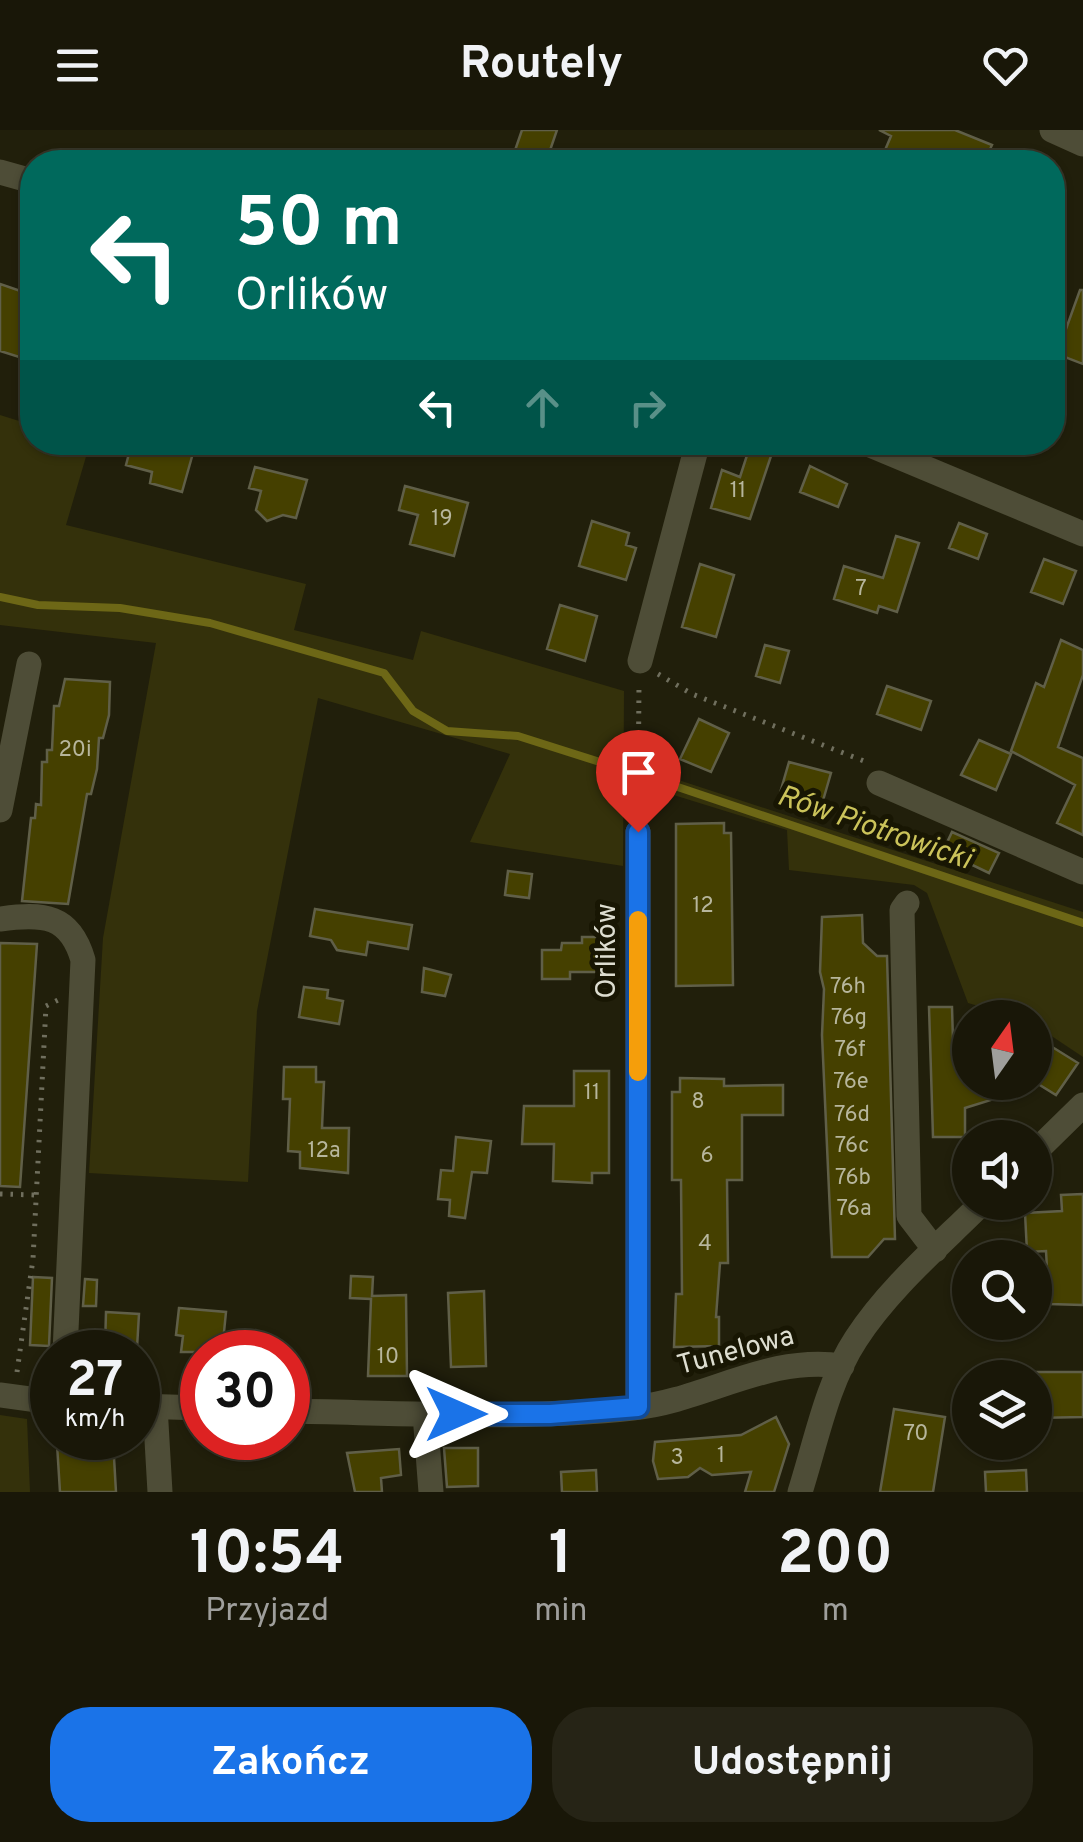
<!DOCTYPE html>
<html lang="pl">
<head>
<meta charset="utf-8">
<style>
	:root { --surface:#191708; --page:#262416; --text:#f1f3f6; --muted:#9f9f9c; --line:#373629; --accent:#1a73e8 }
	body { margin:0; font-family:Overpass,sans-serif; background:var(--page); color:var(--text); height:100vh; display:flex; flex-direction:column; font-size:38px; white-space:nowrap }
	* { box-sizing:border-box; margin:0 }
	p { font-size:32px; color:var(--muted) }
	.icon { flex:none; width:55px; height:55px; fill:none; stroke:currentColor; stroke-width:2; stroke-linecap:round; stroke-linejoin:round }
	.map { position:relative; height:1362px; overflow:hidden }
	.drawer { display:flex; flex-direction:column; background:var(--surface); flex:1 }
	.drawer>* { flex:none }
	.banner { position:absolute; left:20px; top:20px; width:1045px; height:305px; border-radius:40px; box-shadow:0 2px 8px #0004,0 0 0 2px var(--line); background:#00695c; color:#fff; overflow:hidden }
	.needle { width:65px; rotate:14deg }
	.fabs { position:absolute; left:952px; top:870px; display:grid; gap:20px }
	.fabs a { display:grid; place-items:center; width:100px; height:100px; border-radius:50%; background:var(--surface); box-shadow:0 2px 8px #0004,0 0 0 2px var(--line); font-size:50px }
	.speed { position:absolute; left:30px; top:1200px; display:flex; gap:20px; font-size:50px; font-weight:700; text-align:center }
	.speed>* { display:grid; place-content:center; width:130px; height:130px; border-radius:50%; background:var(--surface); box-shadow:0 2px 8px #0004,0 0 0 2px var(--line); line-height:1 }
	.speed small { font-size:25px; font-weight:400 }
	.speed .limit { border:15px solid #d22; background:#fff; color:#111 }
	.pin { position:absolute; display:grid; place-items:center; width:85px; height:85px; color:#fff; margin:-102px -42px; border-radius:50% 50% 50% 0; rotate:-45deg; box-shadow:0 0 10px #0007 }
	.pin .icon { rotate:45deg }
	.me { position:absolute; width:110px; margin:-55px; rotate:90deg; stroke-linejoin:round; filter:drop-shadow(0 0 8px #0008) }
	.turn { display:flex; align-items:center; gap:35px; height:210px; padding:0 50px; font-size:45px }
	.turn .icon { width:130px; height:130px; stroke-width:2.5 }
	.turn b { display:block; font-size:70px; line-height:85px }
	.lanes { display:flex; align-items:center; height:95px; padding:0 50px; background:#0003; justify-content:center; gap:50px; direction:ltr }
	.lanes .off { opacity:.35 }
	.eta { display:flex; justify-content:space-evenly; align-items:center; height:170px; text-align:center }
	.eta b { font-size:60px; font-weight:700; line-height:70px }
	.cta { display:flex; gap:20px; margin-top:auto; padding:20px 50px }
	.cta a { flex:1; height:115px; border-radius:40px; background:var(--accent); color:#fff; font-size:40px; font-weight:700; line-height:115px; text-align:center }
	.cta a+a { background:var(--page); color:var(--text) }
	header { display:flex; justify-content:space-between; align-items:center; height:130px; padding:0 50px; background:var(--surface); font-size:45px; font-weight:700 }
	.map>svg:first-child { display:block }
	.green { fill:#34310b }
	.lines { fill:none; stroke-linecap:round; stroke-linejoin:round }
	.stream { stroke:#6d6716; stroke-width:8 }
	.building { fill:#454000; stroke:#605f48; stroke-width:2.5 }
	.path { stroke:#706f5e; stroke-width:5; stroke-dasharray:2.5 8; stroke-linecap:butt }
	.minor { stroke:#4e4d37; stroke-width:25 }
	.route-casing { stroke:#114b97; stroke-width:25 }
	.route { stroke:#1a73e8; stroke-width:18 }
	.slow { stroke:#f59e0b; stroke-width:18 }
	.labels { text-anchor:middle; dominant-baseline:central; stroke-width:10; stroke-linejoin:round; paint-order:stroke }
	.number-label { font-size:22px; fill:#b7b69c }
	.street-label { font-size:28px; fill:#ddddd0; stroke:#181603 }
	.water-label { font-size:30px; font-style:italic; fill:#cbc35a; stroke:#181603 }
</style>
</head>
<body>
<header><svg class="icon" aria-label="menu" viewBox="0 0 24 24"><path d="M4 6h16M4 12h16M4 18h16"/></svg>Routely<svg class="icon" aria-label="heart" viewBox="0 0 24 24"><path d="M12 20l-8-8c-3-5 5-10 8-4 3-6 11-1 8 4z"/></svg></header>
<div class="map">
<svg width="1083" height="1362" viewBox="0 0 1083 1362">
	<rect width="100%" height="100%" fill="#211f0b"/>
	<path class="green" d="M0 285 32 295V312L90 313 66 395 306 454 294 500 413 530 421 501 624 561 623 736 470 712 510 624 318 568 257 881 248 1052 89 1043 103 808 156 513 0 495Z
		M651 641 1083 782V927L1035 895V888L1017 887 968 873 927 763 914 755 789 740 787 700 651 658Z
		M0 1285 27 1289 30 1362H0Z"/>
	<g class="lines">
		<path class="stream" d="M0 467 38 475 120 478 210 493 384 543 413 581 447 601 518 606 625 640
			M651 648 1083 793"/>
	</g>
	<path class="building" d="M522 0H557L546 32H511Z
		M879 0H955L992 15 984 32H957L927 20 917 32H880L891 6Z
		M0 154 32 165V231L0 221Z
		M1080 160H1083V234L1057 224Z
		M132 312 193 323 182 362 150 353 152 342 126 335Z
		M749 319 771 326 750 389 711 378 722 340 740 347Z
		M810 336 847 354 838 377 800 362Z
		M255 337 307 350 296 388 283 385 267 391 256 380 261 361 249 358Z
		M405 356 468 373 454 426 410 414 418 385 399 380Z
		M592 391 629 403 626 415 636 418 626 450 579 436Z
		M959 393 987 404 978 429 949 418Z
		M896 406 919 413 897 482 879 476 877 483 834 469 844 436 883 448Z
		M1044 429 1076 441 1063 474 1031 462Z
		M700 434 734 445 716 507 682 497Z
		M560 475 597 486 585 531 547 519Z
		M1061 510 1083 520V545L1058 617 1083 628V705L1057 693 1075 655 1011 621 1036 553 1044 557Z
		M765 515 789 521 780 553 756 546Z
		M65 549 110 552 109 585 103 608H99L97 639 91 664H87L68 774 22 771 31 688H35L36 674 41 675 42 632H47V620H52L54 576H59Z
		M887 556 931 571 921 600 877 584Z
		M699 589 729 603 711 642 680 629Z
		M979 610 1011 624 996 660 961 645Z
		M789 632 831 643 822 674 780 663Z
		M724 693V703H731L733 855 676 856V694Z
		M952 702 999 723 989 743 943 721Z
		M508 741 532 744 529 768 505 765Z
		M315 779 412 795 408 819 368 812 366 825 337 820 331 810 310 806Z
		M862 785 863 813 877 826H887L895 1109H884L868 1127H832L822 905 824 859 820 842 822 787Z
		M582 807H609V842H570V849H542V820H561L562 813H582Z
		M0 813 37 814 20 1057 0 1056Z
		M424 838 451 845 445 866 422 862Z
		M304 857 328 860 327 868 343 871 339 894 299 887Z
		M929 877H952L953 910 961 909 964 952H987L991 970 965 978V1007H933Z
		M1049 915 1078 933 1056 965 1035 952V935Z
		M284 937H316V952H324L322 998H349L348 1043 300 1038V1022L288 1021 290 969H283Z
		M574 941H609V1043H592V1053L553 1051 554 1014H522L524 976H574Z
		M680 948 724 949V956L783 955V985H742V1050H727L728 1133H720L716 1187H719V1216L674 1217 676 1164H682L681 1050H672V962H680Z
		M456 1007 491 1011 487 1043 472 1042 465 1088 449 1086 450 1070 438 1069 441 1040 453 1041Z
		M1083 1064V1175L1049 1174 1046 1121 1027 1122 1025 1083 1062 1081 1061 1065Z
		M351 1146 373 1147 372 1166 406 1165 407 1246H368L371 1169 350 1168Z
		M33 1147 52 1148 49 1216 30 1215Z
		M85 1149 97 1150 96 1176H83Z
		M484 1161 486 1236 451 1237 448 1163Z
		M179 1178 226 1182 222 1222H181L183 1206 176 1205Z
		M106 1182 139 1184 137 1218 105 1217Z
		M1035 1242H1083V1287L1035 1288Z
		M894 1279 945 1287 933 1362H880Z
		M776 1287 789 1314 774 1362H745L751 1342 712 1345 700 1338 688 1347 658 1349 653 1331 655 1312 741 1305Z
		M113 1310 116 1362H60L57 1314Z
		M444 1318H478V1356L447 1357Z
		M399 1319 401 1345 381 1348 382 1362H355L347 1323Z
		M596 1340 597 1362H562L561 1342Z
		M1026 1340 1027 1362H986L985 1342Z"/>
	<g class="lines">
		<path class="path" d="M821 312 842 319
			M658 544 692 564 869 633
			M638 678 639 554
			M0 1064 36 1065
			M17 1242 33 1129 46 876 60 869"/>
		<path class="minor" d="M1052 0 1083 14
			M0 42 32 51
			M863 312 1083 404
			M640 531 698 312
			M879 653 1083 742
			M0 680 29 534
			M907 773 902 780 909 1086 935 1120
			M0 789C44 783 70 785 83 830L65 1222
			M1035 1022 1083 975
			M0 1265 52 1272
			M138 1276 202 1278
			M155 1276 160 1362
			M638 1277V702
			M288 1281C402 1283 519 1290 633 1278 707 1270 766 1225 842 1236
			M425 1284 431 1362
			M800 1362C816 1312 827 1253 856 1209 889 1158 940 1115 983 1072"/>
	</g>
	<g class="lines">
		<defs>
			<path id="route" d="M456 1284H550L638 1277V702"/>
		</defs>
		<use href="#route" class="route-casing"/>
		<use href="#route" class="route"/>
		<path class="slow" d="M638 790V942"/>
	</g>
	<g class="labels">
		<g class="number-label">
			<text x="738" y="361">11</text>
			<text x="442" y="389">19</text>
			<text x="861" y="459">7</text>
			<text x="75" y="620">20i</text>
			<text x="703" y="776">12</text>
			<text x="848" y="857">76h</text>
			<text x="849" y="888">76g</text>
			<text x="850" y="920">76f</text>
			<text x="851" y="952">76e</text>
			<text x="592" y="963">11</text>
			<text x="698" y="972">8</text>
			<text x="852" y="985">76d</text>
			<text x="852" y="1016">76c</text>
			<text x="324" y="1021">12a</text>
			<text x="707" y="1026">6</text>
			<text x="853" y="1048">76b</text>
			<text x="854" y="1079">76a</text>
			<text x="705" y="1114">4</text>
			<text x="388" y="1227">10</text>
			<text x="916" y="1304">70</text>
			<text x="721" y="1326">1</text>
			<text x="677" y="1328">3</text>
		</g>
		<g class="street-label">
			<text transform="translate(608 821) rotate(-90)">Orlików</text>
			<text transform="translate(736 1222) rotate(-15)">Tunelowa</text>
		</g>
		<g class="water-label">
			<text transform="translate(874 699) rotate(19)">Rów Piotrowicki</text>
		</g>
	</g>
</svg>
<div class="fabs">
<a><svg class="needle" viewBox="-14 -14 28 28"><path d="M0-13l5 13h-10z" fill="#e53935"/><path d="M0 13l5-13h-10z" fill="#9f9f9c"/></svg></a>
<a><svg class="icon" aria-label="sound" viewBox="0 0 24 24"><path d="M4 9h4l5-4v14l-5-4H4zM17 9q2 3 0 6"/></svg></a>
<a><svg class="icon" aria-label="search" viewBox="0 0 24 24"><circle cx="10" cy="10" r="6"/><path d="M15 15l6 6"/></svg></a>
<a><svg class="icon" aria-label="layers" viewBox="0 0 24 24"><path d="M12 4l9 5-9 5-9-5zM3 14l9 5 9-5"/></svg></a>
</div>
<div class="speed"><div>27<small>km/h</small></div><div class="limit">30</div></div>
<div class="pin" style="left:638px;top:702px;background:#d93025"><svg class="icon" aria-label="arrive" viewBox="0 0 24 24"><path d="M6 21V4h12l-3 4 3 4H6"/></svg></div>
<svg class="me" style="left:456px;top:1284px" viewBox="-20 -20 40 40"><path d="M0-17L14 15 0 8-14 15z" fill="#1a73e8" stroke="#fff" stroke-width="4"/></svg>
<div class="banner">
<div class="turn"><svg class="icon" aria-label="left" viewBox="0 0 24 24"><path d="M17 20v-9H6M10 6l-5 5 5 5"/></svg><div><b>50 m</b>Orlików</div></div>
<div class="lanes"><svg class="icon" aria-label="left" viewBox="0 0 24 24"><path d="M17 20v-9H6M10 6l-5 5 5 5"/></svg><svg class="icon off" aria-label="ahead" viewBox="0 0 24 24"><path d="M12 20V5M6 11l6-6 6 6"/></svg><svg class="icon off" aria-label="right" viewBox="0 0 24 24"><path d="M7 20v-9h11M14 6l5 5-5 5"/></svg></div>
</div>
</div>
<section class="drawer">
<div class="eta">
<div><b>10:54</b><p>Przyjazd</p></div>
<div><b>1</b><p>min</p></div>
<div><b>200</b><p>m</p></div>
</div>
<div class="cta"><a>Zakończ</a><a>Udostępnij</a></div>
</section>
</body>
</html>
